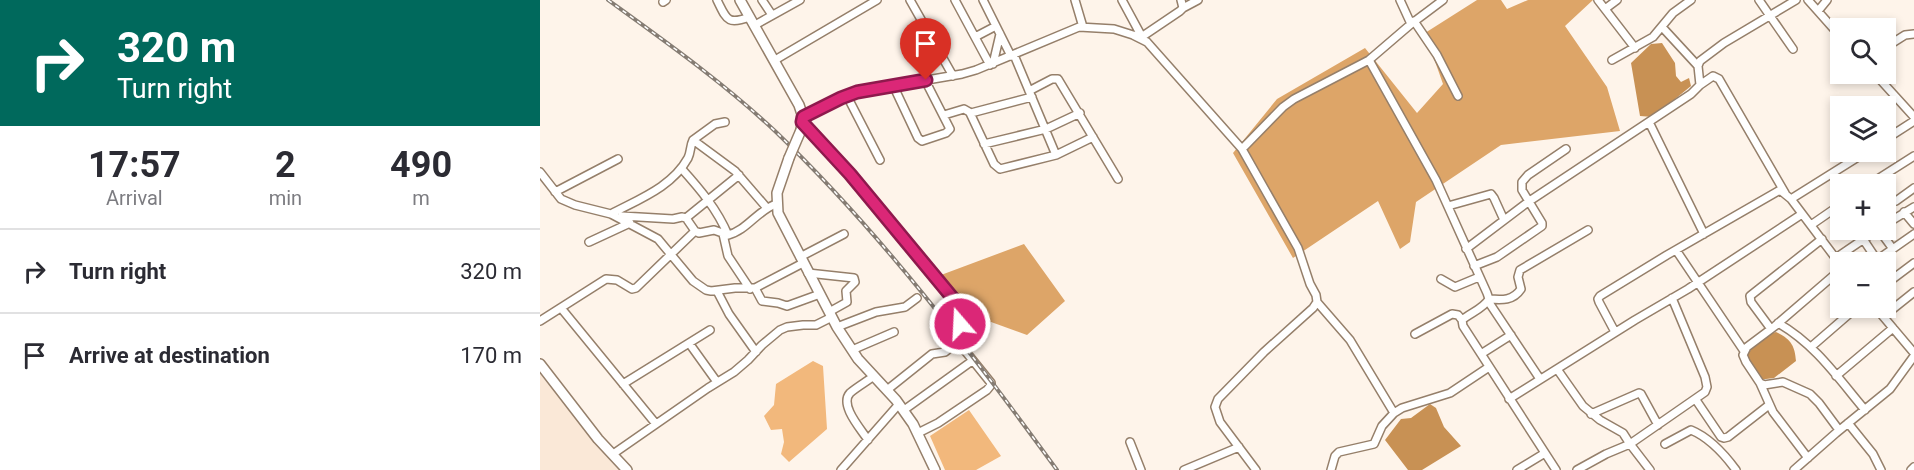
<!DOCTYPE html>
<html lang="en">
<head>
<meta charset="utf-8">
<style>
	:root { --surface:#fff; --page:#f7f7f7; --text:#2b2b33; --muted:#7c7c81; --line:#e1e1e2 }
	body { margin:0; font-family:Roboto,sans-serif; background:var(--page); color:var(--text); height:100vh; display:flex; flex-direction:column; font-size:22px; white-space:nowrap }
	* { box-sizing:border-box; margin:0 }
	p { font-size:20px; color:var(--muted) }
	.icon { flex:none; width:33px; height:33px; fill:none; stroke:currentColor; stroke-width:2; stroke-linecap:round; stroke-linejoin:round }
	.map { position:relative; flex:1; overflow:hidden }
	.drawer { display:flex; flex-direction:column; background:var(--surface); width:540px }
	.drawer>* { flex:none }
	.hud { background:#00695c; color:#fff; overflow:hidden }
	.fabs { position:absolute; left:1290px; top:18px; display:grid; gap:12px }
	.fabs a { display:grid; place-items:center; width:66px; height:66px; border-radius:0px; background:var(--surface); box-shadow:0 3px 9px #0003; font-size:30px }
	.pin { position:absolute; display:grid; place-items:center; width:51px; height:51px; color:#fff; margin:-62px -26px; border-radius:50% 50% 50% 0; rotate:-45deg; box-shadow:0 0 6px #0007 }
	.pin .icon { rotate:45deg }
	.me { position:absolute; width:66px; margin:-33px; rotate:341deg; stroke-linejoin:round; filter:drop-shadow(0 0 4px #0008) }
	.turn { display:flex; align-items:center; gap:21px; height:126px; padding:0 18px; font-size:27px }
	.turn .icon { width:78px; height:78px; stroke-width:2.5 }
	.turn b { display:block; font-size:42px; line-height:51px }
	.eta { display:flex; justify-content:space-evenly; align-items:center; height:102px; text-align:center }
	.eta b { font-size:36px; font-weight:700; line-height:42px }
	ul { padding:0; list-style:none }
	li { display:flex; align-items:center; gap:18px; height:84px; padding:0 18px; border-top:2px solid var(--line) }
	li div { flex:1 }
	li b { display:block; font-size:22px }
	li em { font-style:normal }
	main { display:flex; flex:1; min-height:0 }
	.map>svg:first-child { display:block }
	.built { fill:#fae8d7 }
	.green { fill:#f2b87c }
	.forest { fill:#dda568 }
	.water { fill:#c89154 }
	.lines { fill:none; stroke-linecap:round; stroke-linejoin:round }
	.minor-casing { stroke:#957f6a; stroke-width:10 }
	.major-casing { stroke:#957f6a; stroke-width:12 }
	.minor { stroke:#fff; stroke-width:7 }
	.major { stroke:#fff; stroke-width:9 }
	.rail-casing { stroke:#857c73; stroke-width:4 }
	.rail { stroke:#fff; stroke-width:1.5; stroke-dasharray:4.5; stroke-linecap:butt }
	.major-bridge-casing { stroke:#957f6a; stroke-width:12; stroke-linecap:butt }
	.major-bridge { stroke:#fff; stroke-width:9 }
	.route-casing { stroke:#8e194d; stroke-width:15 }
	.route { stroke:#db2777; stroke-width:10 }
</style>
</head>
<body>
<main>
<section class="drawer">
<div class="hud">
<div class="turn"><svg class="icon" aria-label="right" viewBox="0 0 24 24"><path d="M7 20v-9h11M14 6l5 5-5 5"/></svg><div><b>320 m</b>Turn right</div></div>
</div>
<div class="eta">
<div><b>17:57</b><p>Arrival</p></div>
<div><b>2</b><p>min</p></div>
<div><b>490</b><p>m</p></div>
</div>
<ul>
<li><svg class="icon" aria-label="right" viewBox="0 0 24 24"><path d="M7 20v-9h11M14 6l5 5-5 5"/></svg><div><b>Turn right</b></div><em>320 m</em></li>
<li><svg class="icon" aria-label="arrive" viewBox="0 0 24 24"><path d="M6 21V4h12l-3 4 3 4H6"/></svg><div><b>Arrive at destination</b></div><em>170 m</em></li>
</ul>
</section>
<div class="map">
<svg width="1374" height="470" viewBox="0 0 1374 470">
	<rect width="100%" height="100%" fill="#fef4ea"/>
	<path class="built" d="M0 374 59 448 79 470H0Z"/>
	<path class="green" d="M273 361 283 366 287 429 249 462 241 454 244 442 242 429 231 430 224 416 234 405 236 384Z
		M429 410 461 456 436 470H405L390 436Z"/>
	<path class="forest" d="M937 0H961L967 9 988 0H1053L1025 26 1067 87 1080 131 961 145 876 202 870 242 860 249 838 201 753 258 693 153 737 99 825 48 877 113 903 84 885 33Z
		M484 244 525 301 487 335 440 318 401 275Z"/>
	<path class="water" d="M1122 43 1135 63 1136 76 1141 82 1149 78 1151 86 1113 117 1100 116 1091 63 1111 44Z
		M1236 332C1251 339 1255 346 1256 361L1234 378 1218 380 1205 356 1223 336Z
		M890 404 896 408 904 427 921 446 882 470H868L845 440 861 419 871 418Z"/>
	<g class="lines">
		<defs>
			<path id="minor" d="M177 0C187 20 187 25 210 17
				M222 0 232 15
				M370 0 413 76
				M415 0 450 65
				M443 0 471 56
				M535 0 543 27
				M582 0 602 37
				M860 0 871 24
				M1058 0 1095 48
				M1219 0 1253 49
				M1268 0 1300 36
				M123 2 126 0
				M643 8 658 0
				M1065 9 1077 0
				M1278 11 1287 0
				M874 21 897 55 918 96
				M215 25 260 0
				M1122 27 1158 66
				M435 37 456 26
				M600 38 640 11 643 8 641 0
				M1346 47 1365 35 1374 34
				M474 55 516 155
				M235 60 337 0
				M829 60 896 180 947 293 949 299C943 309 930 313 922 320L923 326 1016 470
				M1072 60 1113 37 1133 13 1151 0
				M453 64 460 34
				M1335 74 1374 117
				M353 85 378 138 382 141 406 133 410 129 385 80
				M1160 85 1173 76 1179 79 1245 193
				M489 91 512 79H518L578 179
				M307 96 340 160
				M430 113 454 164 460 169 516 155 553 137
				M404 115 424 109 431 113 492 97
				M263 117 301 98 317 92 422 74 436 70 539 27 574 29 593 35 607 42 702 149 758 248 770 284 776 295 777 302 773 308 724 352 678 399 675 407 680 422 716 470
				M263 122 310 174 416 302C425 316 415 328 418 342L451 383V385L447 390 398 423 378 433
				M1109 122 1164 234
				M1346 139 1374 121
				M153 140 195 171 227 208
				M444 144 506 129 540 113
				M702 149 743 107 754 99 829 60 871 24 903 0
				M141 168C160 189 177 209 188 235
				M0 172 21 199 35 205 71 214 118 239 153 281 166 290 171 291 195 288H215L263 263
				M1330 184 1374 156
				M15 192 78 159
				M1251 199 1326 152
				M1356 201 1374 188
				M908 206 951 194 954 198 964 220
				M1364 212 1374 224
				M71 214C99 199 132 187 148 158 151 152 150 146 153 140L175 124 185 122
				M82 216 133 219 142 217 146 218 155 231 159 233 174 230 188 235C206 231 218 210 236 204
				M146 218 199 175
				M1346 224 1374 207
				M1271 225 1300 205
				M1339 230 1353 249
				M183 234 188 256 210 289
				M1323 239 1337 260
				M49 242 90 223
				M926 249 988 202 1151 94 1160 85 1158 66 1160 61 1184 43 1256 0
				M1136 250 1204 351
				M260 257 304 234
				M1296 258 1337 230
				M1334 262 1374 234
				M934 266 957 257 1002 226V223L982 190V182L988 175 1026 149
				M268 273 314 278 315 282 306 291 307 302 289 312
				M901 279 915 287 939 277
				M1346 284 1374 263
				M215 288 222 301 238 303 247 306 280 294
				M177 291 189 314 216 352
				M949 299C962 300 973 301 981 289L978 277 980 270 1048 230
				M948 301 1000 379
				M777 302 810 340 854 413
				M21 308 116 424
				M1336 308 1374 353
				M1344 316 1374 292
				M0 321 66 279 77 280 92 289 96 288 155 231
				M1238 323C1275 344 1298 378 1325 410
				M297 327 336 312 365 307 377 298
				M1231 329 1211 302 1210 296 1282 239
				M1075 332 1059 302 1058 299 1060 296 1127 255 1240 190 1251 199 1300 264
				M875 334 912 314 918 315 922 320
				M149 343 177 382
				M1271 347 1316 308
				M312 350 354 332
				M941 354 971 335
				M1017 369 1043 406 1060 420 1083 433 1090 444 1110 470
				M1296 376 1353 328
				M1220 383 1233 412 1268 458
				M83 384 170 330
				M347 390 392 354 405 352 418 342
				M969 399 1095 320 1148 289 1262 214
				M1156 400 1181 437 1184 438 1188 437 1229 405
				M364 410 432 361
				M1051 414 1099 393 1101 394 1118 425
				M1308 423 1333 454 1341 470
				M1299 430 1279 403 1270 394 1243 382 1224 385 1220 383 1206 362 1203 355 1207 347 1235 326 1300 270
				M328 440C321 429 299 405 310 393 317 387 326 382 334 376
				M590 442 601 470
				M1125 444 1151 430C1168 437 1185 455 1196 470
				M73 454 168 388 194 372 208 360 222 345 240 330 247 327 263 325H276L292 317
				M301 470 359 404
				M644 470 699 447
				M791 470 795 456 799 452 834 444 842 426 854 413 862 408 910 393 949 367
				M977 470 1005 453
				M1037 470 1066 454 1090 444 1165 392 1167 387 1165 377 1132 298
				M1254 470 1296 433 1350 389 1374 356
				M1371 470 1374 467"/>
			<path id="major" d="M200 0 259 105 263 117 261 130
				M249 158 237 193 238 213 297 327 318 359 356 400 373 424 395 470
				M0 364 58 439 87 470"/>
		</defs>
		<use href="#minor" class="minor-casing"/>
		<use href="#major" class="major-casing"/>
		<use href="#minor" class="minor"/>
		<use href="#major" class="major"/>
		<defs>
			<path id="rail" d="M68 0C126 42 184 83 236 132 342 234 431 352 517 470"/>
		</defs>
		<use href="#rail" class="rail-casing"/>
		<use href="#rail" class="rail"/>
		<defs>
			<path id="major-bridge" d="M249 158 261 130"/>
		</defs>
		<use href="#major-bridge" class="major-bridge-casing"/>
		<use href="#major-bridge" class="major-bridge"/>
	</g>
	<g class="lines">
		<defs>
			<path id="route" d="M386 80 317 92 301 98 263 117 262 122 310 174 416 302 419 308 420 324"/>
		</defs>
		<use href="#route" class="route-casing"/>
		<use href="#route" class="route"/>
	</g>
</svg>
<div class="fabs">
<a><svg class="icon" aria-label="search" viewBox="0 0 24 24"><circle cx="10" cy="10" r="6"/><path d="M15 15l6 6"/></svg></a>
<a><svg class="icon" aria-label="layers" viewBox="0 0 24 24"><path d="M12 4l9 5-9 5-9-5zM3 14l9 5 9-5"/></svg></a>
<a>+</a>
<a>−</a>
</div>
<div class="pin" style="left:386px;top:80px;background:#d93025"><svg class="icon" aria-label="arrive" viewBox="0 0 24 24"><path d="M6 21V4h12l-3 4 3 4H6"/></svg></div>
<svg class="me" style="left:420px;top:324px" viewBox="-20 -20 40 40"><circle r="17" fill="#db2777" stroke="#fff" stroke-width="3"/><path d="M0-11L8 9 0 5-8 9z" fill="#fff"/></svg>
</div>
</main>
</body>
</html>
